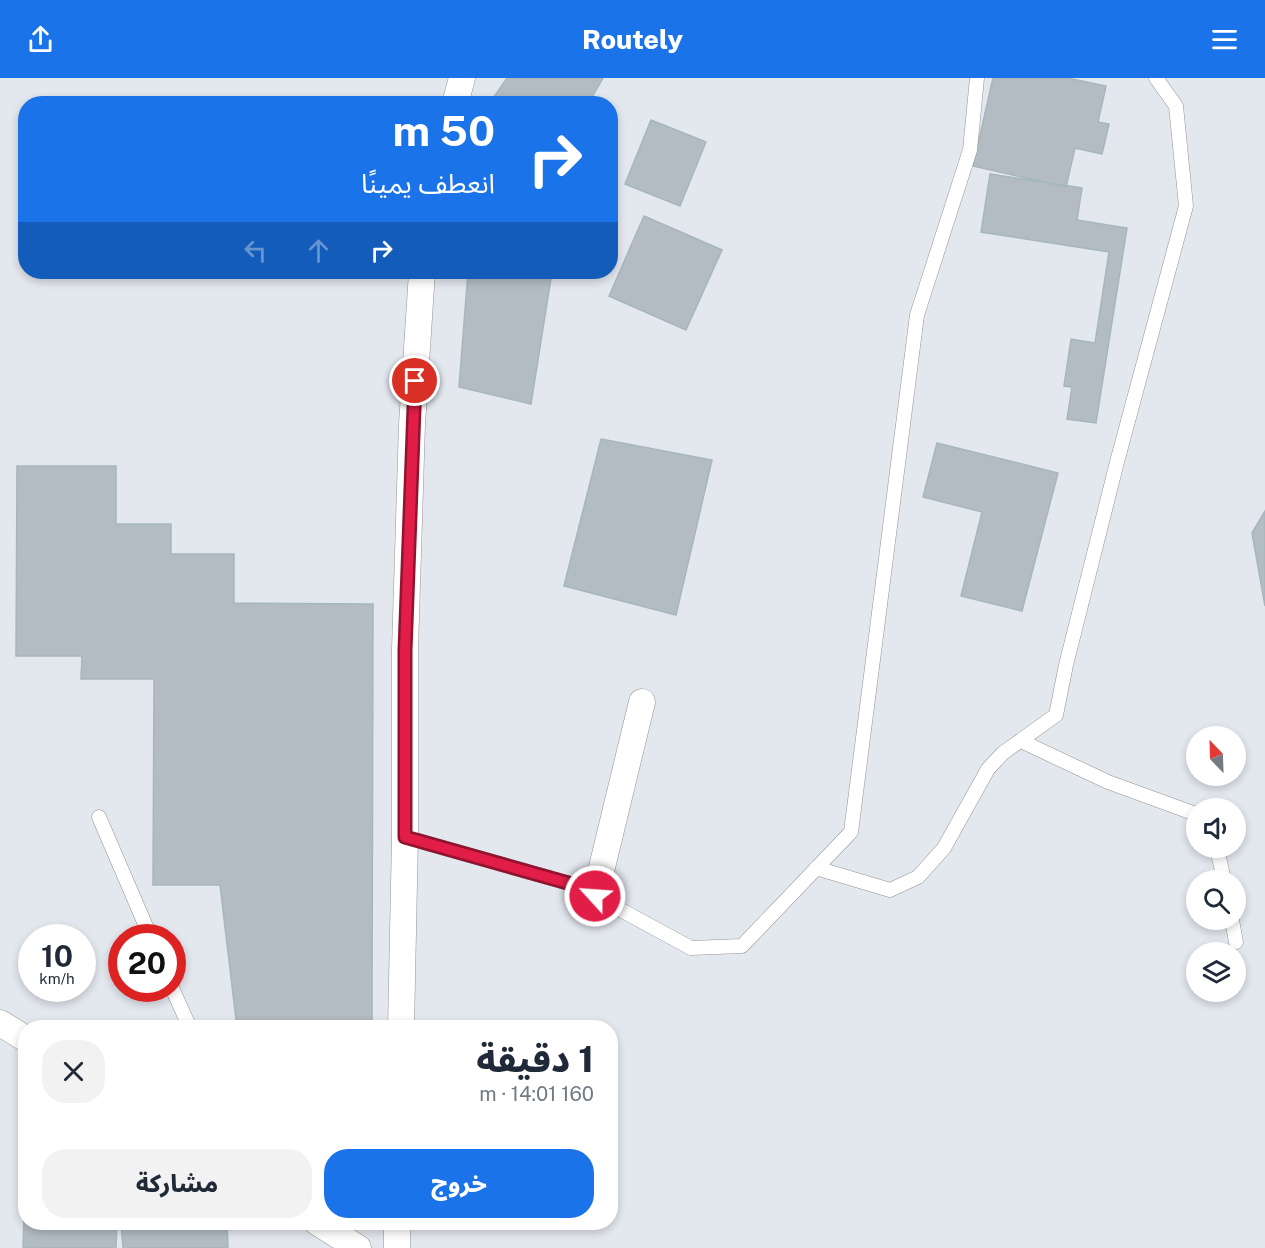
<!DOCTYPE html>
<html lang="ar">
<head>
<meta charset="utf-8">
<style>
	:root { --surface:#fff; --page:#f2f2f3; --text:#1f2937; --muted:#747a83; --accent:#1a73e8 }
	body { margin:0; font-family:"Public Sans","Noto Sans Arabic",sans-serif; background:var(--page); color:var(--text); direction:rtl; height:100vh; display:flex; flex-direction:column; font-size:22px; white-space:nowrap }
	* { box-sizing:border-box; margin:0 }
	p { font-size:20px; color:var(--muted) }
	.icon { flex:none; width:33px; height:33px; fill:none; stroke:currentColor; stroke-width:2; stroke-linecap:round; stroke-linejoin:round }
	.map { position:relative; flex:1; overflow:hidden; direction:ltr }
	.side { position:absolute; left:18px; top:942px; width:600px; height:210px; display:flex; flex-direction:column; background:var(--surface); border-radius:24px; box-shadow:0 3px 9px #0003; direction:rtl }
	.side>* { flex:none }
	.hud { position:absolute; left:18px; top:18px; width:600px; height:183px; border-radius:24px; box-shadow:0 3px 9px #0003; direction:rtl; background:#1a73e8; color:#fff; overflow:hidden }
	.needle { width:39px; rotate:337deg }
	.fabs { position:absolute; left:1186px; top:648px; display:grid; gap:12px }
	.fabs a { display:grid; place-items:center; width:60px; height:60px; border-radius:50%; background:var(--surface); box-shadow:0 3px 9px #0003; font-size:30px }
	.speed { position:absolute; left:18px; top:846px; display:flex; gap:12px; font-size:30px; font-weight:700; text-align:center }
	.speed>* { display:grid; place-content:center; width:78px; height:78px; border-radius:50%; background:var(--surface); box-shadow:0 3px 9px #0003; line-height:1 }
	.speed small { font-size:15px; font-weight:400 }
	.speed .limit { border:9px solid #d22; background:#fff; color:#111 }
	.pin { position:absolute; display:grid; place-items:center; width:51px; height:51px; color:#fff; margin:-26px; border:3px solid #fff; border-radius:50%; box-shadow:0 2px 6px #0007 }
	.me { position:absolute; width:66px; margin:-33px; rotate:296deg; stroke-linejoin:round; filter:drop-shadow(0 0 4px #0008) }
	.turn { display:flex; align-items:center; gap:21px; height:126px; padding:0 24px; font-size:27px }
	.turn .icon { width:78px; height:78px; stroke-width:2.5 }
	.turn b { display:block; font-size:42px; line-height:51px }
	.lanes { display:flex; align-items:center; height:57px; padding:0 24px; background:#0003; justify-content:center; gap:30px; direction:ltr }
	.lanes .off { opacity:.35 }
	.round { display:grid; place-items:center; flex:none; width:63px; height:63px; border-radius:24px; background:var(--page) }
	.headline { display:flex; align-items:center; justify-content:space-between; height:102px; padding:0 24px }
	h1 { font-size:36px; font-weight:800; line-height:45px }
	.button { display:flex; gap:12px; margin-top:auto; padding:12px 24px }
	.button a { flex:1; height:69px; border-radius:24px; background:var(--accent); color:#fff; font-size:24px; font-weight:800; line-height:69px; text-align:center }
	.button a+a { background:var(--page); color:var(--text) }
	header { display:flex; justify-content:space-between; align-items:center; height:78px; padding:0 24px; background:var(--accent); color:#fff; font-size:27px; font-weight:800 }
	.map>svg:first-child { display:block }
	.building { fill:#b3bcc3; stroke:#a6b6bf; stroke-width:1.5 }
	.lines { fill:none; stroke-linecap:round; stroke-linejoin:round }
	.lane-casing { stroke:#949494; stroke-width:15 }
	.street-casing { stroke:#949494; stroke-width:27 }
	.lane { stroke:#fff; stroke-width:14 }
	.street { stroke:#fff; stroke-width:26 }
	.route-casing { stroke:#92132f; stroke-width:15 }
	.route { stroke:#e11d48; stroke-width:10 }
</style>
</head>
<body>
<header><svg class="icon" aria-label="menu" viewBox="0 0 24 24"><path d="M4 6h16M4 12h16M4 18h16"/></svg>Routely<svg class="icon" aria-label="share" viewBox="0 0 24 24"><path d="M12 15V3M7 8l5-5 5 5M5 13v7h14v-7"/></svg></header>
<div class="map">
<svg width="1265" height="1170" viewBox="0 0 1265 1170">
	<rect width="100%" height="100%" fill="#e3e7ee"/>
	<path class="building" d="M507 0H603L588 26H489Z
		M993 0H1068L1106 8 1098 44 1109 46 1102 76 1075 70 1066 109 973 88Z
		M651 42 706 64 680 128 625 106Z
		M990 96 1082 110 1077 142 1127 150 1096 345 1067 341 1072 309 1064 308 1071 261 1095 265 1109 174 981 154Z
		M644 138 722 172 686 252 609 218Z
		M468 194H552L531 326 459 309Z
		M601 361 712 382 676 537 564 508Z
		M937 365 1058 395 1022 533 961 518 982 434 923 419Z
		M17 388H116V446H171V476H234V525L373 526 372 950H237L220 807H153L154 601H81L82 578H16Z
		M1265 433V528L1252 455Z
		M26 1074V1144H117L116 1170H23Z
		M121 1144H227L228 1170H123Z"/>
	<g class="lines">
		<defs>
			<path id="lane" d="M1021 663 1108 704 1193 735 1197 741
				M99 739 151 860
				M405 759 575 807 691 870 742 868 851 754 917 237 970 72 977 0
				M1217 770 1224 802
				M816 790 890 812 918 799 944 770 988 691 1003 675 1056 637 1066 587 1117 384 1186 128 1176 28 1156 0
				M1232 842 1236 864
				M172 910 190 950"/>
			<path id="street" d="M455 26 462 0
				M595 818 642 624
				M0 945 26 961
				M401 950 405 759V572L412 346 422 194
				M317 1144 358 1170
				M397 1170V1144"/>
		</defs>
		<use href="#lane" class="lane-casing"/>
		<use href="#street" class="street-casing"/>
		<use href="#lane" class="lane"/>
		<use href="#street" class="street"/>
	</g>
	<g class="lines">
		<defs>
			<path id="route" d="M415 303 405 572V759L575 807 595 818"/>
		</defs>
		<use href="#route" class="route-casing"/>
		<use href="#route" class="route"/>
	</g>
</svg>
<div class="fabs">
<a><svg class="needle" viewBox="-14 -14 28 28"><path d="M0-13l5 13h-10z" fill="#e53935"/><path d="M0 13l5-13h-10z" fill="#747a83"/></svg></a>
<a><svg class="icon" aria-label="sound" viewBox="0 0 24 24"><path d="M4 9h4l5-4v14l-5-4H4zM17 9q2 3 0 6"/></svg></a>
<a><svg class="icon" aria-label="search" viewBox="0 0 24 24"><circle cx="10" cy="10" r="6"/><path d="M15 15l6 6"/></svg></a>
<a><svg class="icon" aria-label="layers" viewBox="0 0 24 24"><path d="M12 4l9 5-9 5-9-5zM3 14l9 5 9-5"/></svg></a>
</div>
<div class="speed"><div>10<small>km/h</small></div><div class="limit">20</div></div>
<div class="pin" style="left:415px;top:303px;background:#d93025"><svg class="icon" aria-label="arrive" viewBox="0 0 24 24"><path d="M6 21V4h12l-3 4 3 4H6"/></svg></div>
<svg class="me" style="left:595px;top:818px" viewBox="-20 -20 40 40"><circle r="17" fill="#e11d48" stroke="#fff" stroke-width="3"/><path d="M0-11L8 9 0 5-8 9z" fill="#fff"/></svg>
<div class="hud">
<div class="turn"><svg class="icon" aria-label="right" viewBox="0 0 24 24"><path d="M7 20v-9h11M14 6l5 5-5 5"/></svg><div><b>50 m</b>انعطف يمينًا</div></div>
<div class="lanes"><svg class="icon off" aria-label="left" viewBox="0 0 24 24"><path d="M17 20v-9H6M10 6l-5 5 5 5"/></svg><svg class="icon off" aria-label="ahead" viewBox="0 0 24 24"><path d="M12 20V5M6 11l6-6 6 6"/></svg><svg class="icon" aria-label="right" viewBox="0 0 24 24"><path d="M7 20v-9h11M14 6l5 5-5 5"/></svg></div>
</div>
<section class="side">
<div class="headline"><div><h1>1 دقيقة</h1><p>160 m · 14:01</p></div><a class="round"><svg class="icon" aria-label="close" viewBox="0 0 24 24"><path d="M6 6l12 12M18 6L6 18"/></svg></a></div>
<div class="button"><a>خروج</a><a>مشاركة</a></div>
</section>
</div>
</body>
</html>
